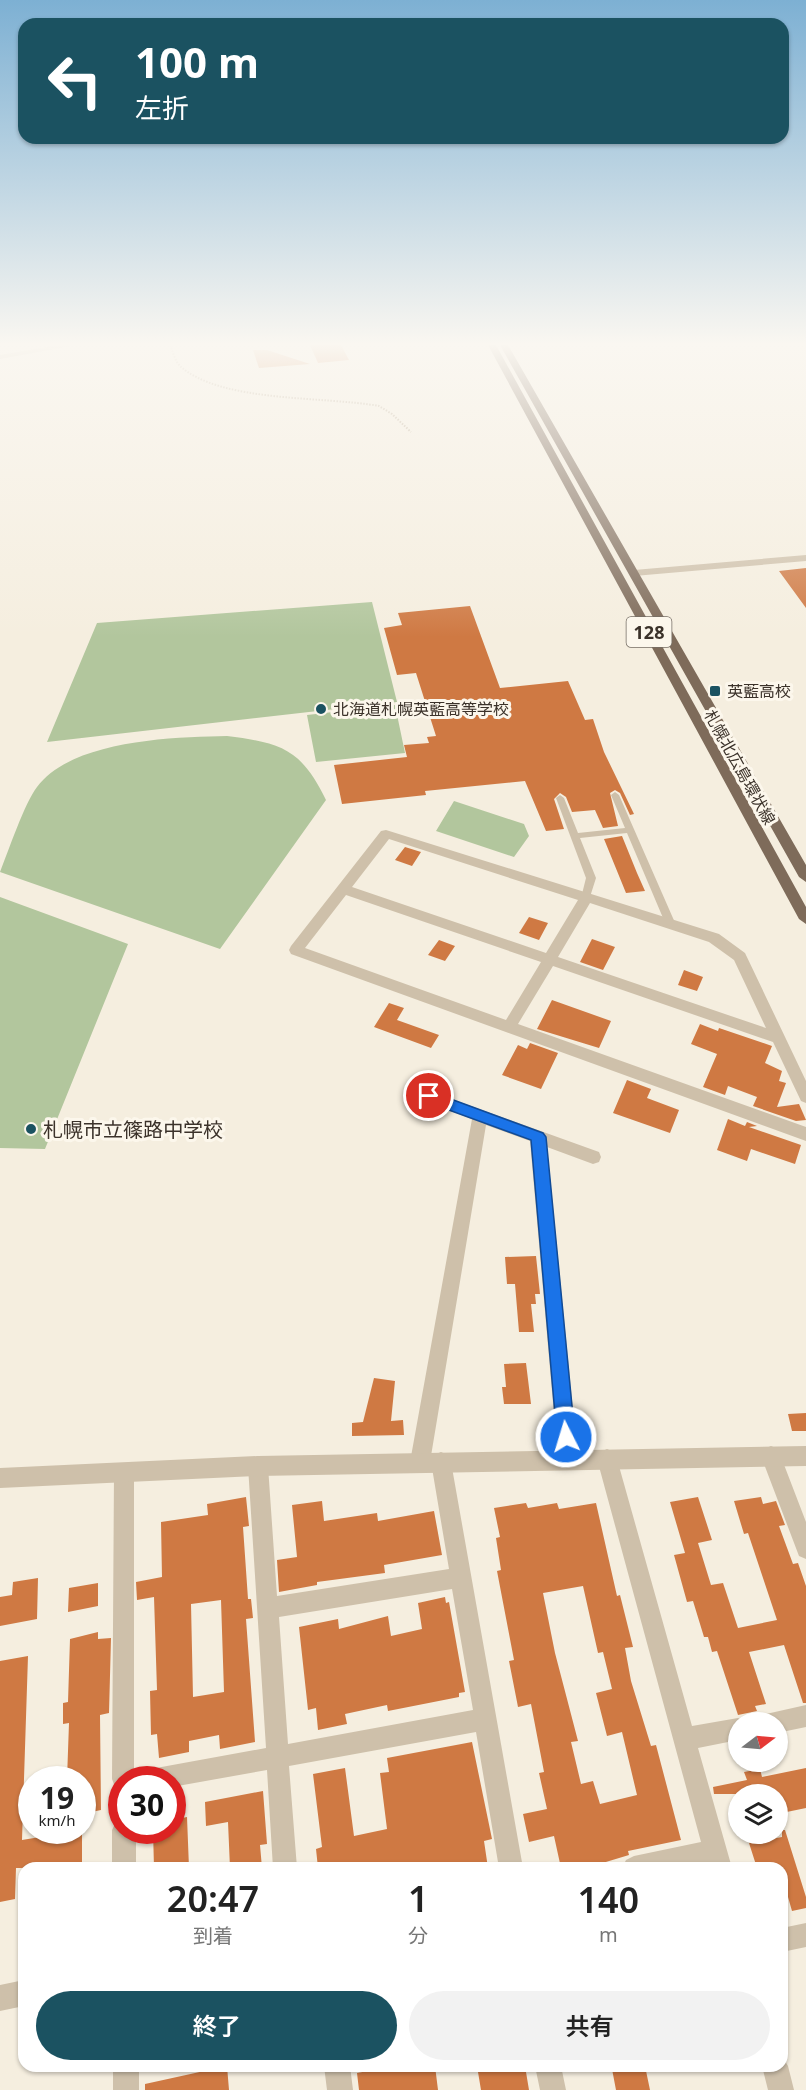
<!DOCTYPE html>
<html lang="ja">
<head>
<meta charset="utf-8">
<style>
	:root { --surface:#fff; --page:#f2f2f2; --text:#222; --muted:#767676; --accent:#1b5261 }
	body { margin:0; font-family:"Noto Sans","Noto Sans JP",sans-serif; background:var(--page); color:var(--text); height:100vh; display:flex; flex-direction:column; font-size:22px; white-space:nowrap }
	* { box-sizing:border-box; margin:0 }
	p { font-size:20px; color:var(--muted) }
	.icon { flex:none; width:33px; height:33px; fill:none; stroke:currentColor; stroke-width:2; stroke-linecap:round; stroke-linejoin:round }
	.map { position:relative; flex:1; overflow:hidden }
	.sheet { position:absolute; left:18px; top:1862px; width:770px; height:210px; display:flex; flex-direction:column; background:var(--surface); border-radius:18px; box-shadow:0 2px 4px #0004 }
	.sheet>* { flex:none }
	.top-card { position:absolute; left:18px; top:18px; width:771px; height:126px; border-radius:18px; box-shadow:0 2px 4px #0004; background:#1b5261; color:#fff; overflow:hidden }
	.needle { width:39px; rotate:74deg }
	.fabs { position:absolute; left:728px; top:1712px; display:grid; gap:12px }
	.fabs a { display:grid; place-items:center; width:60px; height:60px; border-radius:50%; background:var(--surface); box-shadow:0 2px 4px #0004; font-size:30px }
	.speed { position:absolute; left:18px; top:1766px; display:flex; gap:12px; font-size:30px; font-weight:700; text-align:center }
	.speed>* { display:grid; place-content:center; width:78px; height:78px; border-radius:50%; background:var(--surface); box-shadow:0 2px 4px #0004; line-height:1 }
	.speed small { font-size:15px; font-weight:400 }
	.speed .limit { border:9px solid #d22; background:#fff; color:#111 }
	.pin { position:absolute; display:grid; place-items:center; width:51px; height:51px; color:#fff; margin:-26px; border:3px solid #fff; border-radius:50%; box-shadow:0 2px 6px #0007 }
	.me { position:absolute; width:66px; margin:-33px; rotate:355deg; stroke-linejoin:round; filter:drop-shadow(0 0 4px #0008) }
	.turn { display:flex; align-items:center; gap:21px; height:126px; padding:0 18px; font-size:27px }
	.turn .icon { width:78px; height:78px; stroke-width:2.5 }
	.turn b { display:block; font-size:42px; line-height:51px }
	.eta { display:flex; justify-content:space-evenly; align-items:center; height:102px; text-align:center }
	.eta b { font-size:36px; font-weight:600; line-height:42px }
	.button { display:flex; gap:12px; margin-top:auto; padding:12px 18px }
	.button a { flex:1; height:69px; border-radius:36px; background:var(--accent); color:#fff; font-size:24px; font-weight:600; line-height:69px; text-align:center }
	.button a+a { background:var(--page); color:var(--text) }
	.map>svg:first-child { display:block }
	.green { fill:#b2c69d }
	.building { fill:#cf7943; fill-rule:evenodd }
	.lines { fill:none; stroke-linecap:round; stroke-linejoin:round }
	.path { stroke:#baaa93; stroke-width:2; stroke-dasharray:1.5 1.5; stroke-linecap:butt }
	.service { fill:#cec0aa; fill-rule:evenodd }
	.minor { fill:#cec0aa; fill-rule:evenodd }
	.tertiary { fill:#cec0aa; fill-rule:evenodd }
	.primary { fill:#7e6b5a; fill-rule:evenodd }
	.route { fill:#1a73e8; stroke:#114b97; stroke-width:1.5 }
	.poi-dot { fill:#1b5261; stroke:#fcf7ec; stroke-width:2 }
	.labels { text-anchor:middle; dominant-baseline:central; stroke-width:6; stroke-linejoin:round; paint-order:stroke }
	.far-poi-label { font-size:16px; fill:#3b322a; stroke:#fcf7ec; text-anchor:start }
	.far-street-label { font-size:16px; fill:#3b322a; stroke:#fcf7ec }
	.shield { fill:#fcf7ec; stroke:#756d64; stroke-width:1.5 }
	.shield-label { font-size:18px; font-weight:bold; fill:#3b322a }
	.poi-label { font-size:20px; fill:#3b322a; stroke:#fcf7ec; text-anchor:start }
</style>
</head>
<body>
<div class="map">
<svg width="806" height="2090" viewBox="0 0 806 2090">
	<rect width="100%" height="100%" fill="#f5eedf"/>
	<path class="green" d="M372 602 397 702 47 742 97 623Z
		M395 705 405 753 316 762 307 715Z
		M227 736C282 743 301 749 326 800L220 949 0 872C8 852 25 802 37 787 72 740 173 737 227 736Z
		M454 801 524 824 529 836 514 857 436 831Z
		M0 897 128 944 45 1149 0 1148Z"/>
	<path class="building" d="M310 345H341L349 360 318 363Z
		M253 350H267L310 364 259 368Z
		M806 568V608L779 571Z
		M470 606 500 688 568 681 585 720 593 719 604 752 634 814 630 815 620 793 615 790 610 793 618 826 603 828 595 810 572 812 566 797 560 793 554 799 564 829 546 831 525 781 425 791 426 795 342 804 334 765 407 757 404 745 429 743 427 737 436 736 416 673 397 675 384 628 402 625 398 613Z
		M622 836 637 873 645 891 626 893 604 839Z
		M405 847 421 852 412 866 395 860Z
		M529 917 548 923 539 940 519 933Z
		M592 939 615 947 603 970 580 962Z
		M439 940 455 946 445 961 428 955Z
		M684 970 703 977 697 991 678 985Z
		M552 1000 611 1021 599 1048 537 1029Z
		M389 1003 404 1008 397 1020 439 1035 431 1048 374 1027Z
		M700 1024 718 1031 719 1028 772 1046 765 1063 782 1071 779 1081 786 1083 777 1107 799 1104 806 1120 796 1121 753 1106 757 1097 728 1086 725 1095 703 1087 717 1054 691 1044Z
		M530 1043 558 1053 541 1089 502 1075 518 1045 527 1049Z
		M627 1080 651 1089 647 1098 679 1110 670 1133 613 1113Z
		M728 1119 745 1126 747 1122 757 1126 749 1127 801 1145 795 1164 751 1149 747 1161 717 1150Z
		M536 1256 540 1294H535L536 1304H531L534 1332H519L515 1284H507L505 1257Z
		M526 1363 531 1404H504L502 1387H506L504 1364Z
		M374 1378 395 1381 391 1421 403 1420 404 1435 352 1436V1423L363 1422Z
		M806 1413V1431H792L788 1414Z
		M246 1497 249 1526 243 1527 248 1599H251L253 1618 246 1619 255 1742 220 1749 219 1735 189 1741V1752L159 1758 157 1734 151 1735 150 1691 157 1690 154 1597 137 1600 136 1582 162 1577 161 1522 208 1515 207 1504ZM221 1600 224 1692 193 1697 191 1604Z
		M698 1497 712 1540 698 1543 711 1585 723 1583 738 1628 777 1620 748 1533 744 1534 734 1501 761 1497 763 1504 776 1501 785 1525 779 1526 793 1564 798 1563 806 1586V1703H803L784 1645 749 1652 766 1704 755 1706 757 1711 738 1715 717 1651 712 1652 708 1637H704L693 1601 687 1602 674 1555 685 1553 670 1502Z
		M322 1501 324 1521 377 1513 378 1521 434 1511 442 1555 384 1565 385 1573 317 1582V1585L279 1592 277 1560 297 1557 292 1505Z
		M526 1503 528 1508 557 1503 559 1509 596 1503 617 1596 620 1595 633 1647 625 1648 631 1681 651 1746 656 1745 681 1840 628 1851 629 1855 586 1868H561L554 1836 529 1842 523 1814 547 1809 539 1773 544 1772 531 1704 518 1707 509 1661 514 1660 497 1571 501 1570 496 1538 500 1537 494 1508ZM583 1586 598 1653 603 1652 612 1689 596 1693 607 1736 622 1732 637 1795 600 1804 593 1781 581 1784 571 1742 578 1741 555 1653 543 1593Z
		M38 1578 37 1619 0 1626V1597L12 1595 13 1582Z
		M98 1583V1606L68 1612 69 1588Z
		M445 1597 446 1603 449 1602 465 1692 459 1693V1697L388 1711 387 1705 345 1714 347 1724 318 1730 316 1708 308 1710 299 1627 338 1619 339 1629 388 1616 391 1636 422 1629 418 1603Z
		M98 1632V1639L111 1638 109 1713 100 1715 101 1810 82 1814V1779H67L69 1723 63 1724V1703L68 1702 70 1639Z
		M28 1656 22 1840 82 1830V1868H16L15 1899 0 1902V1661Z
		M472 1742 492 1839 484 1841 488 1868H318L316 1849 322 1847 313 1774 345 1768 354 1836 387 1829 380 1773 389 1772 387 1758Z
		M806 1768V1808L777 1814V1794H714L713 1787 747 1780 744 1772 760 1769 762 1777Z
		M263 1791 267 1844 260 1845 262 1868H230L228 1822 206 1826 205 1802Z
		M187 1817 189 1868H154L153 1830H172V1820Z
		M782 1830H785L806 1897V1908L792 1911 788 1897 782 1899V1868H757L749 1843 782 1837Z
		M227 2066 229 2090H145V2084Z
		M394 2066H435L438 2090H359L357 2073Z
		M477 2066H525L529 2090H481Z
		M625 2066H645L650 2090H616L612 2069Z"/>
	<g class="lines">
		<path class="path" d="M170 345C173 352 175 361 180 366 221 403 325 396 379 406L392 414 411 432"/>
		<path class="service" d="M615 792 619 795 676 925 674 927H668L666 925 627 833 580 838 596 878 589 900H583L581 898 586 878 556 798 560 795 564 798 578 833 625 828 611 795Z"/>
		<path class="minor" d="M59 345H76L0 359V355Z
			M806 555V561L634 576 629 573 634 570Z
			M386 830 719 934 745 953 806 1081V1103L801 1101 773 1042 553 966 518 1024 806 1127V1141L291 954 289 950 291 946 381 831ZM389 839 578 900 546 953 352 887ZM346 895 541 962 506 1020 305 948ZM590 903 709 942 734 960 766 1028 558 957Z
			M429 1091 599 1152 601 1157 599 1162 593 1164 547 1147 578 1460 575 1467 568 1470 561 1467 558 1460 530 1141 486 1125 430 1462 427 1469 420 1472 413 1469 410 1462 472 1119 424 1101 421 1097 424 1093Z
			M771 1446 778 1449 806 1522V1559L799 1556 761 1456 764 1449Z
			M607 1449 614 1452 617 1459 692 1726 738 1718 746 1722H738V1740L698 1748 732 1868H708L707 1864 693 1868H622L626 1860 634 1856 701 1842 597 1459 600 1452Z
			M441 1452 448 1455 451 1462 523 1868H499L476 1732 289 1766 297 1868H273L267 1770 172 1787V1779H145L148 1771 156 1768 266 1748 248 1466 251 1459 258 1456 265 1459 268 1466 277 1596 449 1569 431 1462 434 1455ZM452 1589 473 1710 288 1744 279 1617Z
			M124 1463 131 1466 134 1473V1779H122V1790L115 1787 112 1779 114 1473 117 1466Z
			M806 1705V1727L777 1733V1722H763L766 1714Z
			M122 1819V1830H136V1868H112V1830L116 1822Z
			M806 1923V1947L782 1952V1928Z
			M24 1980V2006L0 2011V1985Z
			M782 2056 788 2066 794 2090H768L762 2066H782Z
			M113 2066H139V2090H113Z
			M324 2066H350L353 2090H327Z
			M535 2066H561L566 2090H540Z"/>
		<path class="tertiary" d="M806 1446V1466L258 1476 0 1488V1468L258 1456Z"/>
		<path class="primary" d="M488 345H496L806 907V924L799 919Z
			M500 345H508L806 865V882L799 877Z"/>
	</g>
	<linearGradient id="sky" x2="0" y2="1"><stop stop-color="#7db0d3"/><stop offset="0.54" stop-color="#faf7f1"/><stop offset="1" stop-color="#faf7f1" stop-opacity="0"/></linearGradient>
	<rect width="806" height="637" fill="url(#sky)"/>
	<path class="route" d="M429 1091 543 1133 546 1137 575 1437 572 1443 566 1445 560 1443 557 1437 531 1140 424 1101 422 1096Z"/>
	<g class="poi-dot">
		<rect x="709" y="685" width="12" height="12" rx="3"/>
		<circle cx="321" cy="709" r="6"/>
		<circle cx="31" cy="1129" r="6"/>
	</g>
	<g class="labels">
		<g class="far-poi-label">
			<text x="727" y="691">英藍高校</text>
			<text x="333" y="709">北海道札幌英藍高等学校</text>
		</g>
		<g class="far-street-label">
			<text transform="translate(740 767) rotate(61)">札幌北広島環状線</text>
		</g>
		<rect class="shield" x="626.5" y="617" width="45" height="30" rx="4.5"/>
		<g class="shield-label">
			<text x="649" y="632">128</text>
		</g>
		<g class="poi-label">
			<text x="43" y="1129">札幌市立篠路中学校</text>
		</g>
	</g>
</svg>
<div class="fabs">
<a><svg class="needle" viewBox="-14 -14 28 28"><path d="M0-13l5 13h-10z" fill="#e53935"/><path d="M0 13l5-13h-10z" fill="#767676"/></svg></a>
<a><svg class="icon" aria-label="layers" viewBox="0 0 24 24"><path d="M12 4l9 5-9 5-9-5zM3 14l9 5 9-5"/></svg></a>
</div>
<div class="speed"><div>19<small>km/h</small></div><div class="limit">30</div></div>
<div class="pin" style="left:429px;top:1096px;background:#d93025"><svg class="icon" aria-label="arrive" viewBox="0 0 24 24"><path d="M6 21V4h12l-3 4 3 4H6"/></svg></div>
<svg class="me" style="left:566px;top:1437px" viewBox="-20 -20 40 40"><circle r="17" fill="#1a73e8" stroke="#fff" stroke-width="3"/><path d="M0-11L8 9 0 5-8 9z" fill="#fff"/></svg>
<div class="top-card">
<div class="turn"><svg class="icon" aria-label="left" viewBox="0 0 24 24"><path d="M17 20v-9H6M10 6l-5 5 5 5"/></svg><div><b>100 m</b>左折</div></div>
</div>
<section class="sheet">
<div class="eta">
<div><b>20:47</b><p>到着</p></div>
<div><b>1</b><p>分</p></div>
<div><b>140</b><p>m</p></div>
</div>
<div class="button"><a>終了</a><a>共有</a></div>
</section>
</div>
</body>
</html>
